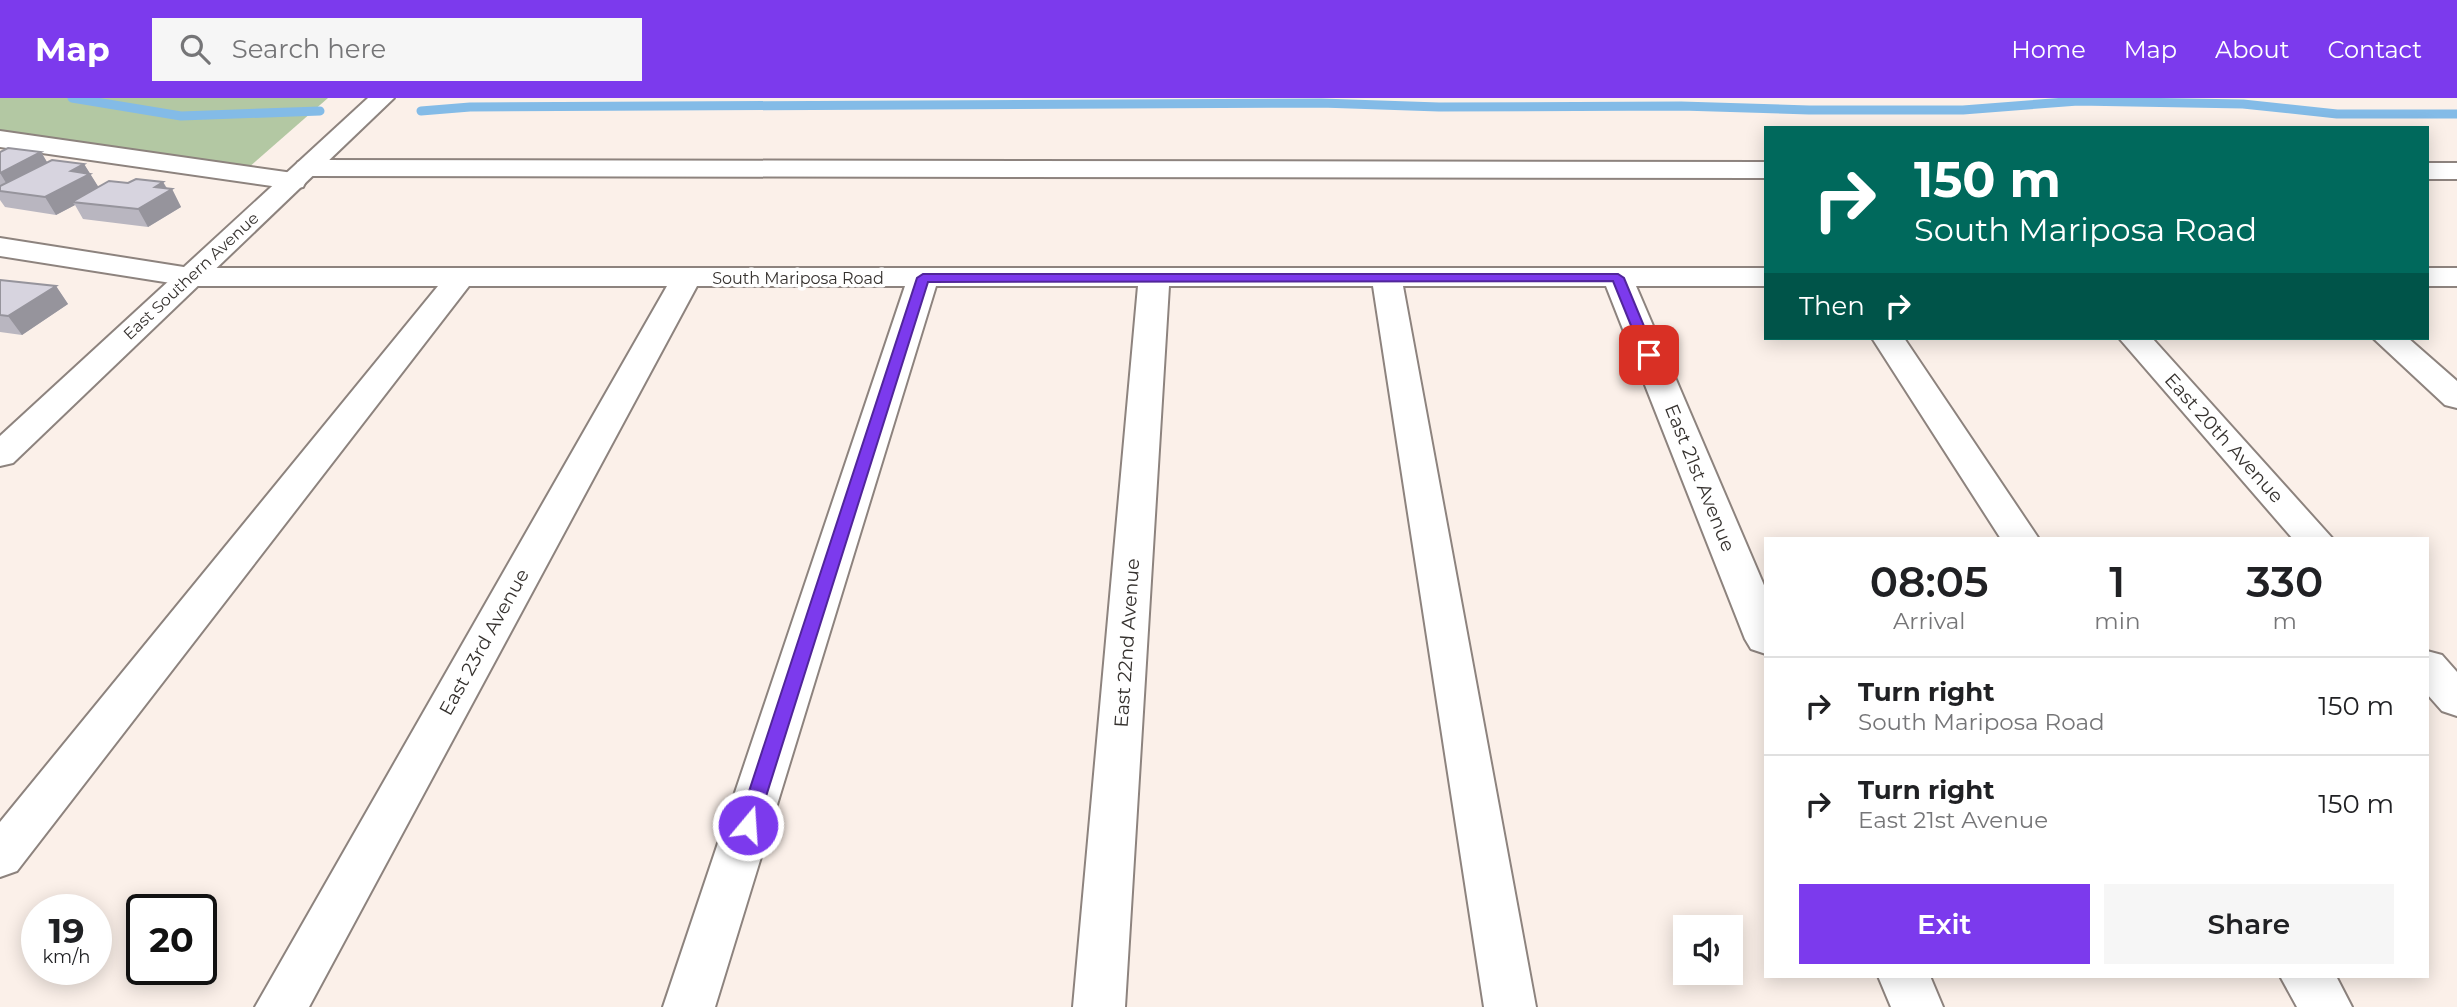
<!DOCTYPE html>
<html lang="en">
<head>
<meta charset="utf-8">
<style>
	:root { --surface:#fff; --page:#f6f6f6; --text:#202124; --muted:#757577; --line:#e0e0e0; --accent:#7c3aed }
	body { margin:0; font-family:Montserrat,sans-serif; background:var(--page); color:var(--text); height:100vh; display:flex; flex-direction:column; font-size:26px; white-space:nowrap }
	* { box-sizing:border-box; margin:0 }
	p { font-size:23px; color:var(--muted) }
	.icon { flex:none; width:38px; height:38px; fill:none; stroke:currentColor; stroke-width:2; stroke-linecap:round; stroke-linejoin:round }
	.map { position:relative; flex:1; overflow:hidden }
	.drawer { position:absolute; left:1764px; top:439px; width:665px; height:441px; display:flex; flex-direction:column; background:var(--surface); border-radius:0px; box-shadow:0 4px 18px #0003 }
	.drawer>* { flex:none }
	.top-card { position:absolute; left:1764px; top:28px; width:665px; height:214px; border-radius:0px; box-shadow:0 4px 18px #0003; background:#00695c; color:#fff; overflow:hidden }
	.controls { position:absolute; left:1673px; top:817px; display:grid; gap:14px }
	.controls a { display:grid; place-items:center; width:70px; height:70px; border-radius:0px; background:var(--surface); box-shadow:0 4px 18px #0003; font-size:35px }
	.speed { position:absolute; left:21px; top:796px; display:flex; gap:14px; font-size:35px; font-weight:700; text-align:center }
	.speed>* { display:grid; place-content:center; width:91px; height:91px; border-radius:50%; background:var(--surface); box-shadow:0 4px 18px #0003; line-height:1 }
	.speed small { font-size:18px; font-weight:400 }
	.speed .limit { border:4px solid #111; border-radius:10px; background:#fff; color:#111 }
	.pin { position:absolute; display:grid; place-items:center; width:60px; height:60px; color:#fff; margin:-30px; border-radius:14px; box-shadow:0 4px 10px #0006 }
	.me { position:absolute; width:77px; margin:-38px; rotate:18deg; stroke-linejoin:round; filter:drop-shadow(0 0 5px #0008) }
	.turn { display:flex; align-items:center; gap:24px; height:147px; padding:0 35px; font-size:32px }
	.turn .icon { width:91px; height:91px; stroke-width:2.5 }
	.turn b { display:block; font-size:49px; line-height:60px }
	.then { display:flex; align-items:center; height:66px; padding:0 35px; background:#0003; gap:14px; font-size:26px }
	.eta { display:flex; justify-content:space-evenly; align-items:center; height:119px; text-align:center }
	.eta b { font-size:42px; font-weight:600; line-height:49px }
	.cta { display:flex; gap:14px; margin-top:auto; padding:14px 35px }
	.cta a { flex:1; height:80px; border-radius:0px; background:var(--accent); color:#fff; font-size:28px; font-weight:600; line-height:80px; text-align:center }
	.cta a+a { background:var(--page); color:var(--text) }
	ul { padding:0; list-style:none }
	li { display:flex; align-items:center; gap:21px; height:98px; padding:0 35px; border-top:2px solid var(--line) }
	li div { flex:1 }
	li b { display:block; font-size:26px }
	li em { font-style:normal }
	header { display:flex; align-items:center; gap:42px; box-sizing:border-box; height:98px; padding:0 35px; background:var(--accent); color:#fff }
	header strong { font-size:33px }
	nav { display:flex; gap:38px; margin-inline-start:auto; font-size:24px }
	.search { width:490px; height:63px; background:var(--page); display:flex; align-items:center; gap:18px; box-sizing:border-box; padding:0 24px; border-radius:0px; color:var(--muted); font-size:26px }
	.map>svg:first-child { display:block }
	.green { fill:#b3c8a3 }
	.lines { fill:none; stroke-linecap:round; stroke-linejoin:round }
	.stream { stroke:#83bbe7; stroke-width:9 }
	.minor-casing { stroke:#8d837e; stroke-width:4 }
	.major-casing { stroke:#8d837e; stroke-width:4 }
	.minor { fill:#fff; fill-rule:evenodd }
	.major { fill:#fff; fill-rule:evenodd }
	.wall { fill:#b9b6c0 }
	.shaded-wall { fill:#96949c }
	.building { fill:#d7d4df; stroke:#96949c; stroke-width:2 }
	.route { fill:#7c3aed; stroke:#51269a; stroke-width:2 }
	.labels { text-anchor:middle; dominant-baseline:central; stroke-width:7; stroke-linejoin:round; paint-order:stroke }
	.far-street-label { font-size:16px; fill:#35312e; stroke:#fff }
	.street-label { font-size:19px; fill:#35312e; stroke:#fff }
</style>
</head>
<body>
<header>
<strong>Map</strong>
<div class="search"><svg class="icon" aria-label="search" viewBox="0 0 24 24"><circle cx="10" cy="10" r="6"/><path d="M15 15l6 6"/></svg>Search here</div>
<nav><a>Home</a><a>Map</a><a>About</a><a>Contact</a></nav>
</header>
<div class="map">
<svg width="2457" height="909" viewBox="0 0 2457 909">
	<rect width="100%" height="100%" fill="#fbf0e9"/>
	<path class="green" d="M0 0H328L247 71 0 35Z"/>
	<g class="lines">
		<path class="stream" d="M72 0 181 18 320 13
			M421 13 470 9 1321 5 1439 9 1681 8 1809 12H1963L2078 3 2243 6 2337 16H2457"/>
		<defs>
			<path id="minor" d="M0 33 293 75 303 77 306 83 303 89 293 91 0 49Z
				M307 62 1766 64V80L307 78 298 76 294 70 298 64Z
				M2427 65H2457V81H2427Z
				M0 140 190 170H1766V188H1636L1766 492V556L1751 551 1745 541 1606 188H1403L1536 909H1484L1373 188H1169L1125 909H1073L1138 188H936L715 909H663L905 188H697L309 909H255L667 188H469L17 773 0 779V724L438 188H190L0 158Z
				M2427 170H2457V188H2427Z
				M1872 240H1904L2039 441H2001Z
				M2119 240H2152L2333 441H2293Z
				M2373 240H2408L2457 283V310L2445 307Z
				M2427 553 2442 557 2457 574V618L2442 613 2427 596Z
				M1878 878H1930L1943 909H1891Z
				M2280 878H2336L2352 909H2297Z"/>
			<path id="major" d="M368 0H394L13 365 0 368V338Z"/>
		</defs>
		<use href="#minor" class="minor-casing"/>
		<use href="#major" class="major-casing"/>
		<use href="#minor" class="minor"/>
		<use href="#major" class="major"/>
	</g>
	<path class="wall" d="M41 54 47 64 84 66 98 89 128 85 163 84 167 90 172 91 181 109 148 129 83 121 75 107 56 117 5 109 0 102V75Z
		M0 182 56 188 68 206 22 237 0 234Z"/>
	<path class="shaded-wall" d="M41 54 51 71 11 93 0 75Z
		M84 66 101 93 72 104 75 107 56 117 45 99 71 73Z
		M163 84 168 93 172 91 181 109 148 129 138 111 155 89Z
		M56 188 68 206 22 237 8 218Z"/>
	<path class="building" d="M8 50 41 54 0 75V54Z
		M52 62 84 66 71 73 90 76 45 99 0 93V88Z
		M136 81 163 84 155 89 172 91 138 111 72 104 109 83 128 85Z
		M0 182 56 188 8 218 0 217Z"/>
	<path class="route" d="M923 176H1618L1624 180 1656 257 1649 261 1643 257 1613 183 928 184 757 727 754 732 748 735 741 732 738 727 917 180Z"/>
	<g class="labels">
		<g class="far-street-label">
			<text transform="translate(191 178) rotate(-43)">East Southern Avenue</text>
			<text x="798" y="180">South Mariposa Road</text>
		</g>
		<g class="street-label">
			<text transform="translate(2224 340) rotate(48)">East 20th Avenue</text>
			<text transform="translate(1700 380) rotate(68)">East 21st Avenue</text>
			<text transform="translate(484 544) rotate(-61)">East 23rd Avenue</text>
			<text transform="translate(1127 545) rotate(-86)">East 22nd Avenue</text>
		</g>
	</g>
</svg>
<div class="controls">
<a><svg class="icon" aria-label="sound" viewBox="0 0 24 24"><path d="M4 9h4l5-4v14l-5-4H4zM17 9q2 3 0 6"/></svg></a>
</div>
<div class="speed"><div>19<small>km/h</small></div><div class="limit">20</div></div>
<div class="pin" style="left:1649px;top:257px;background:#d93025"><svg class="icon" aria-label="arrive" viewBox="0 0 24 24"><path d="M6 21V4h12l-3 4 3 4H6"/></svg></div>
<svg class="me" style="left:748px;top:727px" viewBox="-20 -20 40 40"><circle r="17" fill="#7c3aed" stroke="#fff" stroke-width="3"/><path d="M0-11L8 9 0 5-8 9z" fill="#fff"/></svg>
<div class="top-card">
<div class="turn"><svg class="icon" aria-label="right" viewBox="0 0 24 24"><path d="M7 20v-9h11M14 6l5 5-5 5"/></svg><div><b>150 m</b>South Mariposa Road</div></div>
<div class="then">Then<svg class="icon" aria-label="right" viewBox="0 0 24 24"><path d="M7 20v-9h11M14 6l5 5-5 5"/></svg></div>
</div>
<section class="drawer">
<div class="eta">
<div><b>08:05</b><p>Arrival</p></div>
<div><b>1</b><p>min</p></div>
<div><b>330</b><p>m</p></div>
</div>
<ul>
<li><svg class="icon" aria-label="right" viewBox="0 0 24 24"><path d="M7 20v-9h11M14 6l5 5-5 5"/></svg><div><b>Turn right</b><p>South Mariposa Road</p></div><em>150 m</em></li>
<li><svg class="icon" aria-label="right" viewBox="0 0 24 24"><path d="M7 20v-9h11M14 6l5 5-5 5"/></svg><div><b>Turn right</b><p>East 21st Avenue</p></div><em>150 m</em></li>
</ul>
<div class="cta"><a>Exit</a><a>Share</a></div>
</section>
</div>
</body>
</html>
